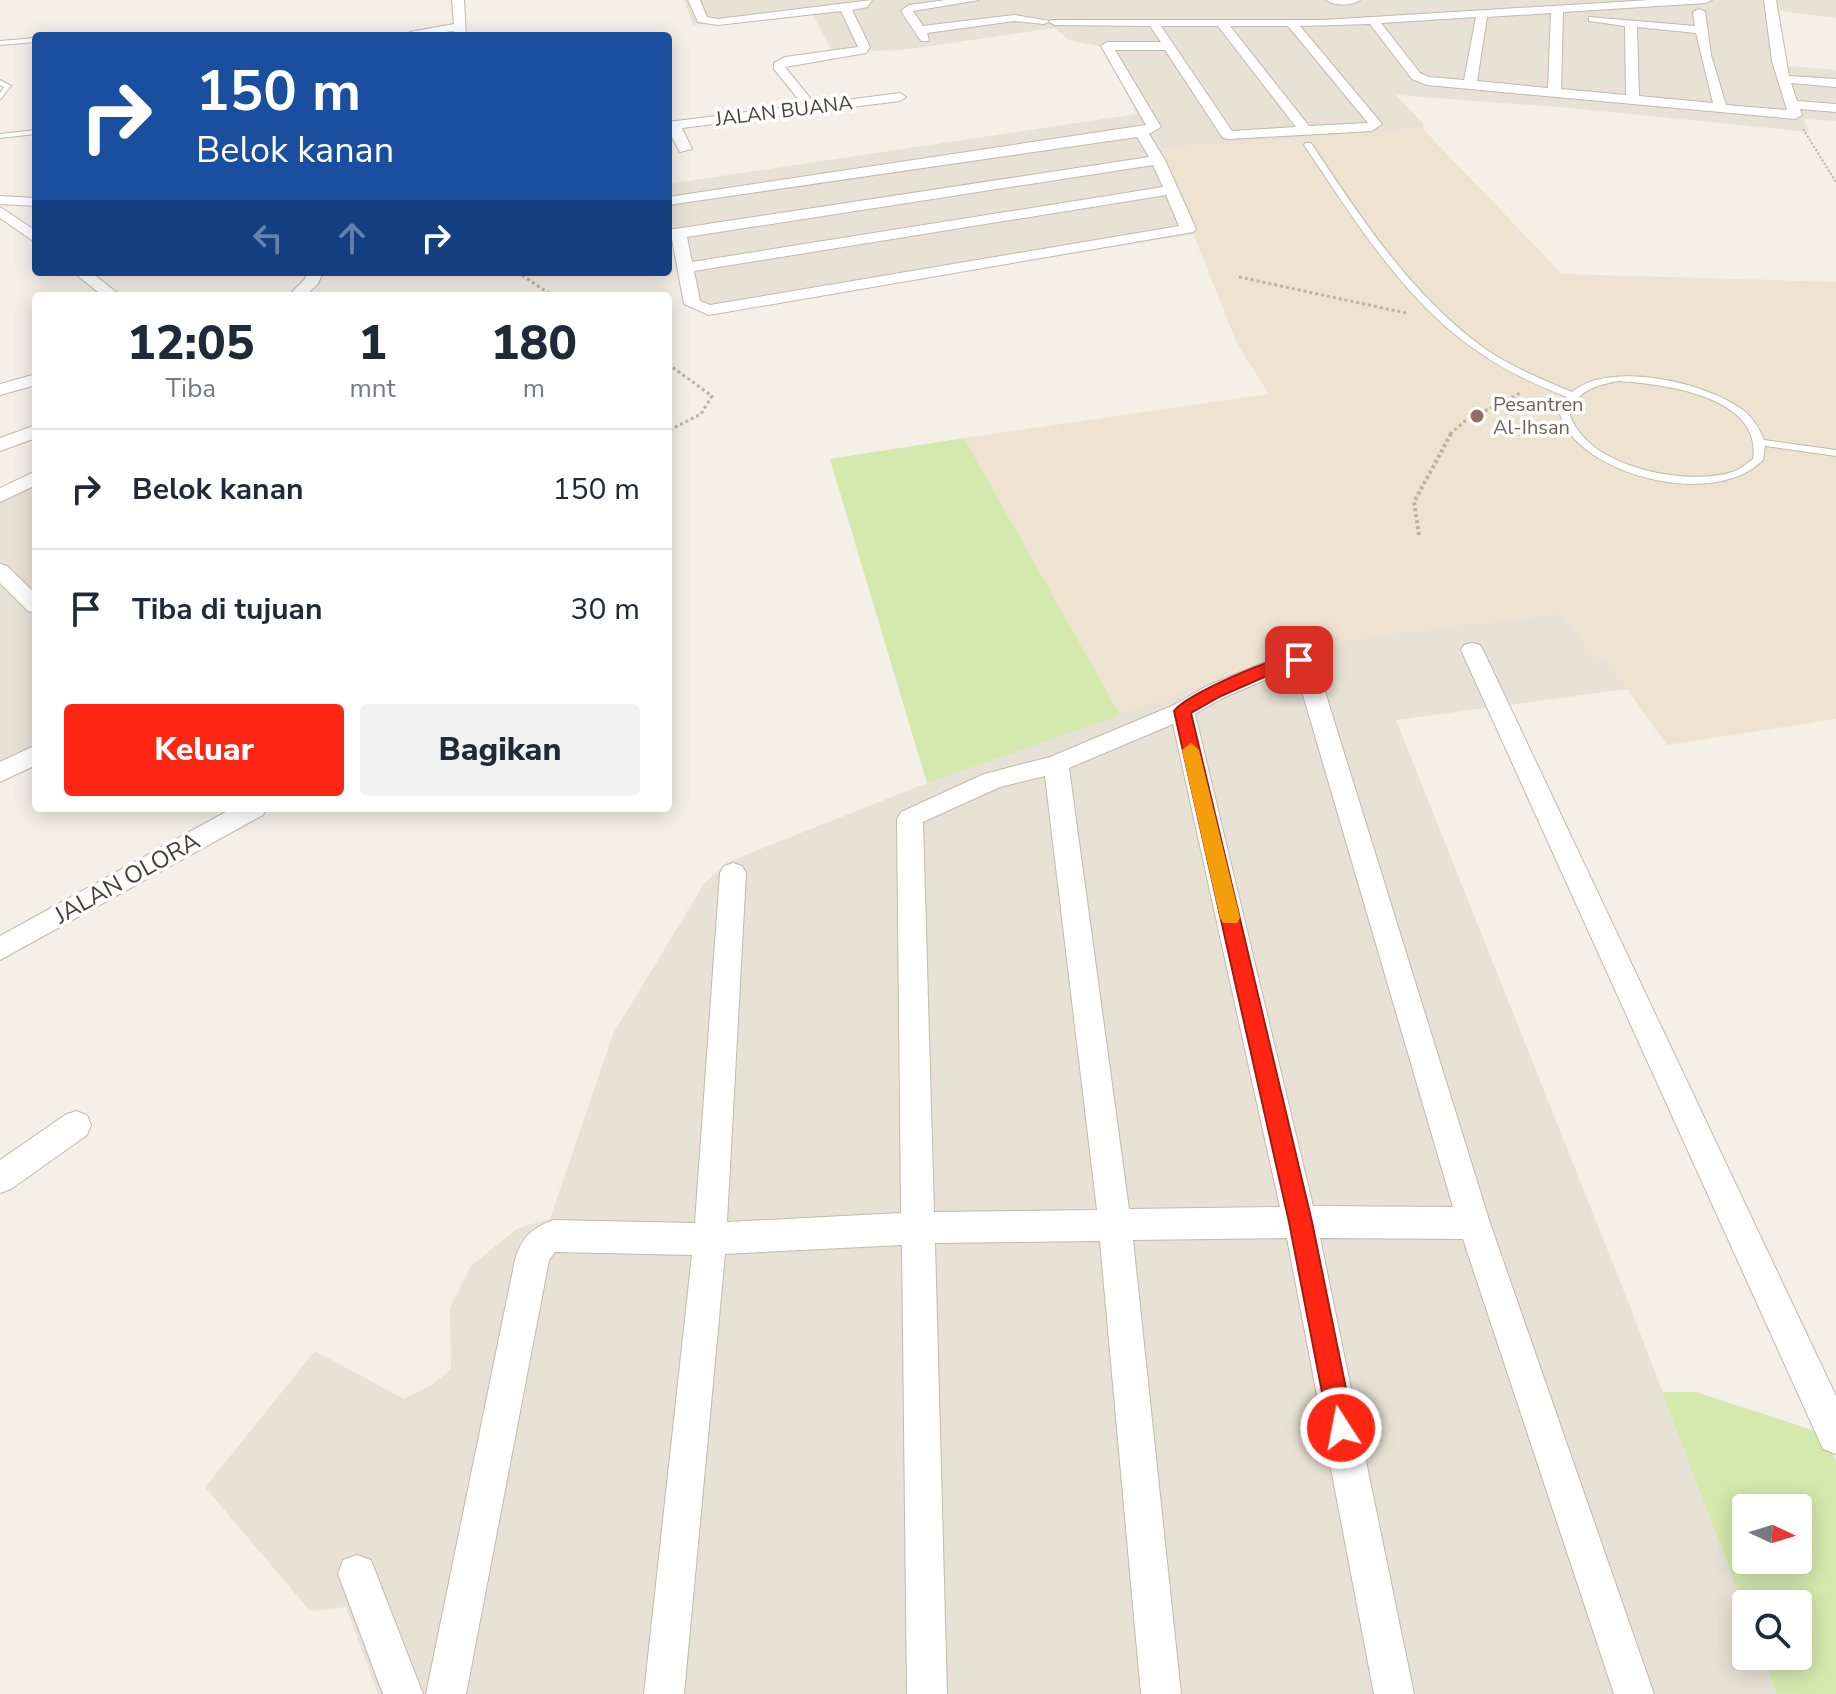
<!DOCTYPE html>
<html lang="id">
<head>
<meta charset="utf-8">
<style>
	:root { --surface:#fff; --page:#f2f2f3; --text:#1f2937; --muted:#747a83; --line:#e0e1e3; --accent:#ff2713 }
	body { margin:0; font-family:"Nunito Sans",sans-serif; background:var(--page); color:var(--text); height:100vh; display:flex; flex-direction:column; font-size:30px; white-space:nowrap }
	* { box-sizing:border-box; margin:0 }
	p { font-size:26px; color:var(--muted) }
	.icon { flex:none; width:44px; height:44px; fill:none; stroke:currentColor; stroke-width:2; stroke-linecap:round; stroke-linejoin:round }
	.map { position:relative; flex:1; overflow:hidden }
	.drawer { position:absolute; left:32px; top:292px; width:640px; height:520px; display:flex; flex-direction:column; background:var(--surface); border-radius:8px; box-shadow:0 4px 20px #0003 }
	.drawer>* { flex:none }
	.banner { position:absolute; left:32px; top:32px; width:640px; height:244px; border-radius:8px; box-shadow:0 4px 20px #0003; background:#1a4fa0; color:#fff; overflow:hidden }
	.needle { width:52px; rotate:94deg }
	.controls { position:absolute; left:1732px; top:1494px; display:grid; gap:16px }
	.controls a { display:grid; place-items:center; width:80px; height:80px; border-radius:8px; background:var(--surface); box-shadow:0 4px 20px #0003; font-size:40px }
	.pin { position:absolute; display:grid; place-items:center; width:68px; height:68px; color:#fff; margin:-34px; border-radius:16px; box-shadow:0 4px 12px #0006 }
	.me { position:absolute; width:88px; margin:-44px; rotate:349deg; stroke-linejoin:round; filter:drop-shadow(0 0 6px #0008) }
	.turn { display:flex; align-items:center; gap:28px; height:168px; padding:0 32px; font-size:36px }
	.turn .icon { width:104px; height:104px; stroke-width:2.5 }
	.turn b { display:block; font-size:56px; line-height:68px }
	.lanes { display:flex; align-items:center; height:76px; padding:0 32px; background:#0003; justify-content:center; gap:40px; direction:ltr }
	.lanes .off { opacity:.35 }
	.eta { display:flex; justify-content:space-evenly; align-items:center; height:136px; text-align:center }
	.eta b { font-size:48px; font-weight:800; line-height:56px }
	.primary-button { display:flex; gap:16px; margin-top:auto; padding:16px 32px }
	.primary-button a { flex:1; height:92px; border-radius:8px; background:var(--accent); color:#fff; font-size:32px; font-weight:800; line-height:92px; text-align:center }
	.primary-button a+a { background:var(--page); color:var(--text) }
	ul { padding:0; list-style:none }
	li { display:flex; align-items:center; gap:24px; height:120px; padding:0 32px; border-top:2px solid var(--line) }
	li div { flex:1 }
	li b { display:block; font-size:30px }
	li em { font-style:normal }
	.map>svg:first-child { display:block }
	.residential { fill:#e8e1d5 }
	.education { fill:#ede3d0 }
	.green { fill:#d3e9ae; fill-rule:evenodd }
	.lines { fill:none; stroke-linecap:round; stroke-linejoin:round }
	.service-casing { stroke:#c3b9ac; stroke-width:2 }
	.minor-casing { stroke:#c3b9ac; stroke-width:2 }
	.path-far2 { stroke:#c2b19a; stroke-width:2; stroke-dasharray:2 2; stroke-linecap:butt }
	.path-far1 { stroke:#c2b19a; stroke-width:3; stroke-dasharray:3 3; stroke-linecap:butt }
	.path { stroke:#c2b19a; stroke-width:4; stroke-dasharray:3 3; stroke-linecap:butt }
	.service { fill:#fff; fill-rule:evenodd }
	.minor { fill:#fff; fill-rule:evenodd }
	.route { fill:#ff2713; stroke:#a6190c; stroke-width:2 }
	.slow { fill:#f59e0b }
	.education-dot { fill:#8d6e63; stroke:#fff; stroke-width:3 }
	.labels { text-anchor:middle; dominant-baseline:central; stroke-width:7; stroke-linejoin:round; paint-order:stroke }
	.far-street-label { font-size:20px; fill:#473f36; stroke:#fff }
	.far-education-label { font-size:20px; fill:#785e54; stroke:#fff; text-anchor:start }
	.street-label { font-size:24px; fill:#473f36; stroke:#fff }
</style>
</head>
<body>
<div class="map">
<svg width="1836" height="1694" viewBox="0 0 1836 1694">
	<rect width="100%" height="100%" fill="#f4efe7"/>
	<path class="residential" d="M684 0H1766L1777 65 1836 70V121L1804 119 1809 132 1570 108 1396 95 1423 123V129L1160 149 1194 234 702 312 687 303 673 245 668 240V184L1137 114 1103 47 1069 40 1054 28 903 50 832 52 812 13 693 25Z
		M1777 0H1836V18L1780 11Z
		M36 472V745L0 764V491Z
		M1562 613 1595 658 1604 657 1627 689 1396 720 1631 1309 1746 1612V1656H1763L1777 1694H378L346 1607 310 1611 205 1487 315 1351 404 1399 433 1384 451 1369 450 1308 471 1266 518 1228 550 1219 613 1034 704 884 728 862 927 783 1280 656 1363 637Z"/>
	<path class="education" d="M1423 129 1562 274 1836 282V719L1667 745 1604 657 1595 658 1562 613 1363 637 1280 656 1120 715 964 438 1269 394 1237 344 1160 149Z"/>
	<path class="green" d="M964 438 1120 715 927 783 830 459Z
		M1662 1392H1696L1824 1434 1836 1461V1694H1777L1763 1656H1798V1604H1746V1612ZM1746 1508H1798V1560H1746Z"/>
	<g class="lines">
		<defs>
			<path id="service" d="M36 38V42L0 45V41Z
				M0 80 11 86 0 100V93L4 87 0 85Z
				M36 130V134L0 138V134Z
				M1305 143H1311C1361 218 1410 294 1484 348 1511 367 1542 379 1572 392 1609 360 1706 382 1743 410 1753 418 1759 428 1764 440L1836 450V456L1765 446 1763 460C1718 505 1608 481 1570 434 1565 428 1562 420 1559 412L1567 397C1537 385 1507 372 1480 353 1404 302 1355 220 1304 145ZM1619 381C1663 384 1763 396 1753 459 1746 464 1740 470 1732 472 1689 486 1603 469 1577 429 1573 424 1571 418 1569 412 1579 390 1596 385 1619 381Z"/>
			<path id="minor" d="M452 0H464L466 36H454V31L410 36V32L454 24Z
				M688 0H700L707 17 718 19 872 0 867 7 852 10 870 47 866 53 785 67 815 104 900 93 906 97 900 101 682 128 692 149 680 152 668 130V122L803 105 774 69V63L785 57 858 47 841 11 718 25 698 22Z
				M946 0H979L913 11 923 26 1014 15 1050 21 1044 24 1014 21 927 33 929 41H921L901 11 909 5Z
				M1326 0H1360C1352 6 1334 6 1326 0Z
				M1650 0H1712L1706 3 1563 12 1561 89 1626 95 1625 26 1589 21V17L1695 26 1693 12 1699 9 1705 12 1711 55 1726 105 1787 110 1772 61 1764 0H1776L1789 76 1836 79V87L1791 83 1797 101 1836 104V112L1800 109 1802 115 1795 119 1427 85 1412 79 1370 24 1300 26 1382 124 1372 131 1228 139 1223 138 1165 50H1115L1161 127 1149 134 1165 160 1196 229 1193 232 709 315 684 304 672 239 668 240V230L1149 157 1137 137 668 205V197L1146 125 1101 46 1107 42H1161L1150 26 1055 25 1049 22 1051 20H1324ZM1551 13 1548 88 1477 81 1487 17ZM1476 17 1464 80 1429 77 1420 73 1381 23ZM1161 26H1218L1296 127 1232 131ZM1230 26H1288L1368 123 1309 126ZM1637 27 1696 33 1713 103 1639 96ZM1153 165 1163 187 692 262 687 237ZM1166 195 1179 226 710 305 700 301 694 271Z
				M0 196 36 198V206L0 204Z
				M0 207 36 231V243L0 218Z
				M73 272H91L121 296H103Z
				M307 272H323L318 284 305 296H288L305 279Z
				M36 374V385L0 395V384Z
				M36 425V438L0 451V438Z
				M36 471V485L0 502V488Z
				M0 564 7 566 36 594V613L28 611 0 583Z
				M1472 643 1480 645 1483 650 1836 1396V1454L1823 1449 1461 650 1464 645Z
				M1299 652 1307 655 1318 669 1490 1223 1654 1694H1614L1463 1239 1320 1238 1414 1694H1374L1287 1238 1133 1240 1181 1694H1141L1100 1241 935 1243 947 1694H907L902 1245 725 1254 684 1694H644L692 1255 555 1252 549 1260 466 1694H426L515 1260C522 1237 531 1229 553 1220L695 1223 720 873 724 866 733 863 742 866 746 873 727 1222 901 1213 897 819 901 812 984 774 1050 757 1174 705 1207 686 1282 655ZM1293 668 1296 671 1453 1207 1313 1206 1195 714 1223 698ZM1173 724 1280 1207 1129 1209 1069 768ZM1045 776 1097 1210 934 1212 923 822 1000 787Z
				M36 745V765L0 782V762Z
				M233 808H267L263 815 0 960V936Z
				M76 1111 87 1115 91 1125 87 1135 11 1189 0 1193V1160L65 1115Z
				M357 1555 371 1560 423 1694H383L338 1574 343 1560Z"/>
		</defs>
		<use href="#service" class="service-casing"/>
		<use href="#minor" class="minor-casing"/>
		<path class="path-far2" d="M1803 129 1836 182"/>
		<path class="path-far1" d="M517 272 553 296
			M1239 277 1406 313
			M668 364 712 396 701 414 668 431
			M1450 434 1465 421 1520 393"/>
		<path class="path" d="M1419 535 1414 502 1452 432"/>
		<use href="#service" class="service"/>
		<use href="#minor" class="minor"/>
	</g>
	<path class="route" d="M1299 654 1304 656V663L1292 665 1221 696 1191 713 1312 1222 1354 1428 1350 1437 1341 1441 1332 1437 1329 1428 1289 1222 1174 711C1187 694 1277 655 1299 654Z"/>
	<path class="slow" d="M1191 743 1199 750 1240 918 1237 923H1223L1220 918 1182 750Z"/>
	<circle class="education-dot" cx="1477" cy="416" r="8"/>
	<g class="labels">
		<g class="far-street-label">
			<text transform="translate(784 111) rotate(-7)">JALAN BUANA</text>
		</g>
		<g class="far-education-label">
			<text x="1493" y="404">Pesantren<tspan x="1493" dy="23">Al-Ihsan</tspan></text>
		</g>
		<g class="street-label">
			<text transform="translate(127 878) rotate(-29)">JALAN OLORA</text>
		</g>
	</g>
</svg>
<div class="controls">
<a><svg class="needle" viewBox="-14 -14 28 28"><path d="M0-13l5 13h-10z" fill="#e53935"/><path d="M0 13l5-13h-10z" fill="#747a83"/></svg></a>
<a><svg class="icon" aria-label="search" viewBox="0 0 24 24"><circle cx="10" cy="10" r="6"/><path d="M15 15l6 6"/></svg></a>
</div>
<div class="pin" style="left:1299px;top:660px;background:#d93025"><svg class="icon" aria-label="arrive" viewBox="0 0 24 24"><path d="M6 21V4h12l-3 4 3 4H6"/></svg></div>
<svg class="me" style="left:1341px;top:1428px" viewBox="-20 -20 40 40"><circle r="17" fill="#ff2713" stroke="#fff" stroke-width="3"/><path d="M0-11L8 9 0 5-8 9z" fill="#fff"/></svg>
<div class="banner">
<div class="turn"><svg class="icon" aria-label="right" viewBox="0 0 24 24"><path d="M7 20v-9h11M14 6l5 5-5 5"/></svg><div><b>150 m</b>Belok kanan</div></div>
<div class="lanes"><svg class="icon off" aria-label="left" viewBox="0 0 24 24"><path d="M17 20v-9H6M10 6l-5 5 5 5"/></svg><svg class="icon off" aria-label="ahead" viewBox="0 0 24 24"><path d="M12 20V5M6 11l6-6 6 6"/></svg><svg class="icon" aria-label="right" viewBox="0 0 24 24"><path d="M7 20v-9h11M14 6l5 5-5 5"/></svg></div>
</div>
<section class="drawer">
<div class="eta">
<div><b>12:05</b><p>Tiba</p></div>
<div><b>1</b><p>mnt</p></div>
<div><b>180</b><p>m</p></div>
</div>
<ul>
<li><svg class="icon" aria-label="right" viewBox="0 0 24 24"><path d="M7 20v-9h11M14 6l5 5-5 5"/></svg><div><b>Belok kanan</b></div><em>150 m</em></li>
<li><svg class="icon" aria-label="arrive" viewBox="0 0 24 24"><path d="M6 21V4h12l-3 4 3 4H6"/></svg><div><b>Tiba di tujuan</b></div><em>30 m</em></li>
</ul>
<div class="primary-button"><a>Keluar</a><a>Bagikan</a></div>
</section>
</div>
</body>
</html>
